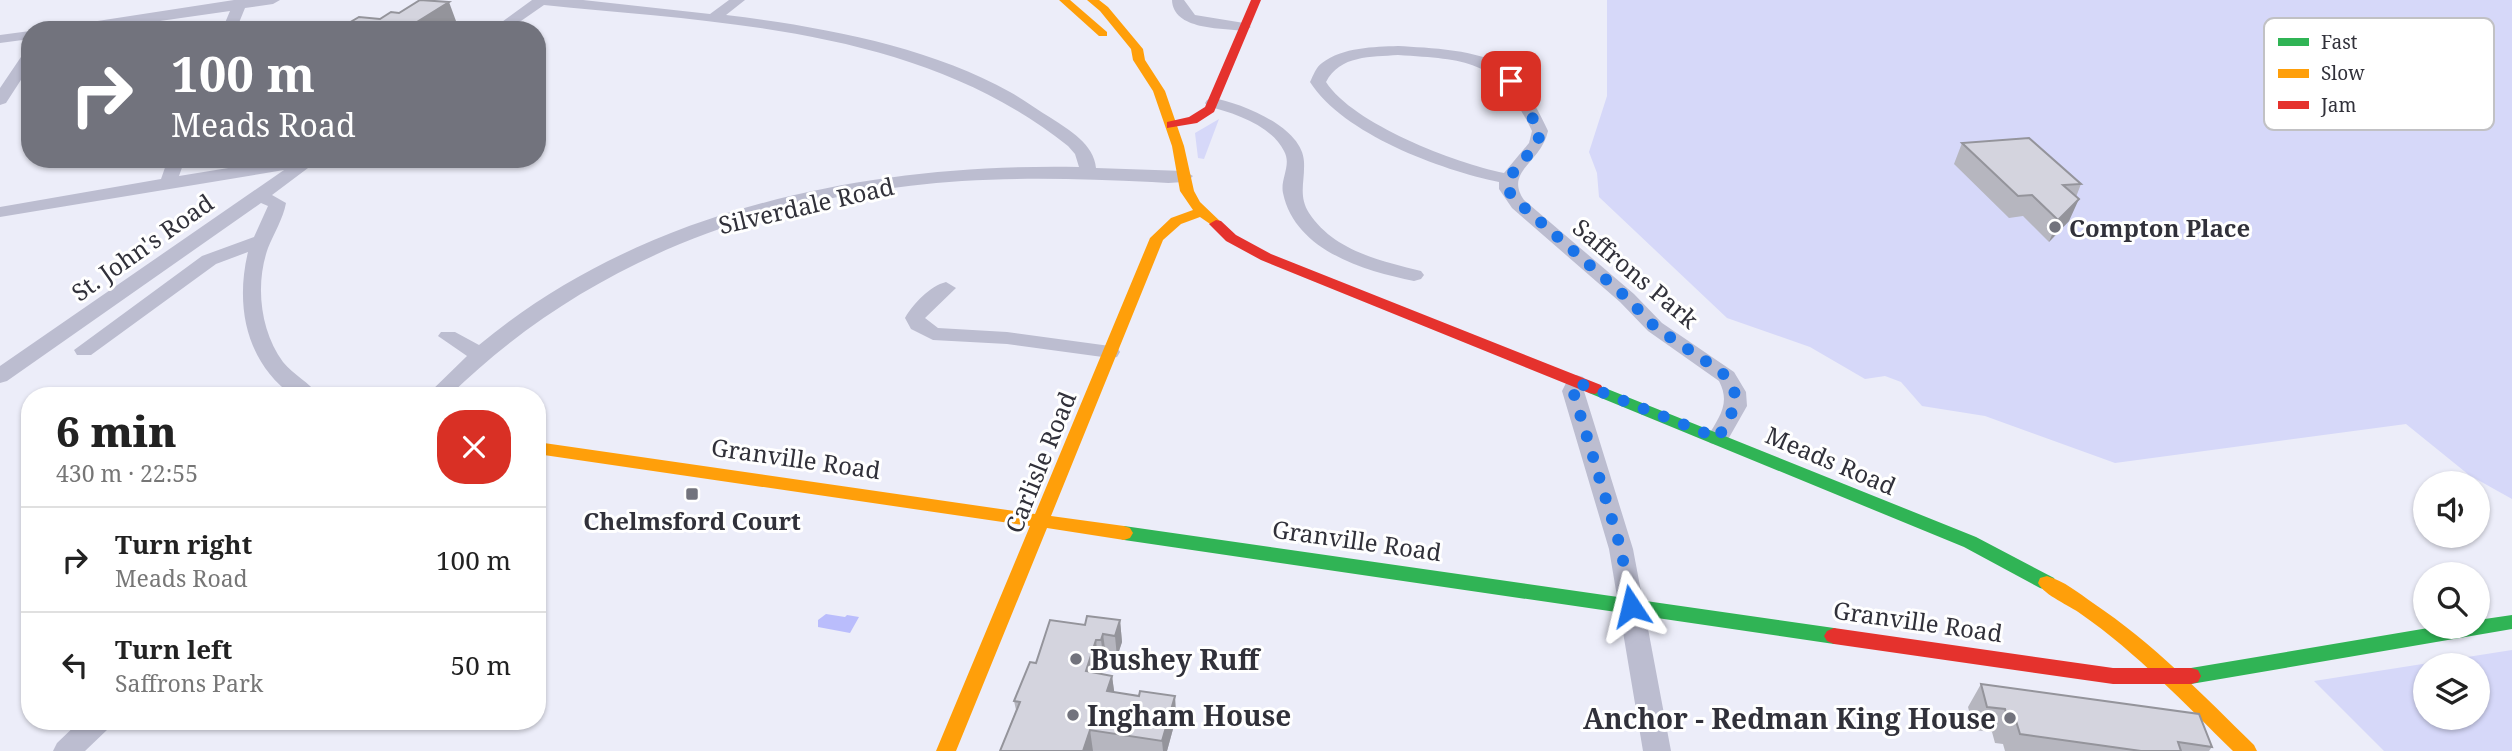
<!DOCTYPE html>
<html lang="en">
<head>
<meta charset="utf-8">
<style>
	:root { --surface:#fff; --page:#f2f2f2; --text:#222; --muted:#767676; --line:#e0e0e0 }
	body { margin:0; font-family:"Noto Serif",serif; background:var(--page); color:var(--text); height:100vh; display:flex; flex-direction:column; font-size:26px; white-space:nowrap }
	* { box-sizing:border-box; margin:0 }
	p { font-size:23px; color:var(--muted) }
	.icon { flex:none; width:38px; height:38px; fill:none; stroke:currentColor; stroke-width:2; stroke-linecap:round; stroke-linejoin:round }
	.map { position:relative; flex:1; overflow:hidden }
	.panel { position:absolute; left:21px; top:387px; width:525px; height:343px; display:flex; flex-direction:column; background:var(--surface); border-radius:28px; box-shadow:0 2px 5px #0004 }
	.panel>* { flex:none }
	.top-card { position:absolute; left:21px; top:21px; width:525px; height:147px; border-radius:28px; box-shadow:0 2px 5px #0004; background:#72737d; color:#fff; overflow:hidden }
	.fabs { position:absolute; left:2413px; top:471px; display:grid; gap:14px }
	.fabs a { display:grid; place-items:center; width:77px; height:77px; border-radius:50%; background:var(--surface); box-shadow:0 2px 5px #0004; font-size:35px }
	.pin { position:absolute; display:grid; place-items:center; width:60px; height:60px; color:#fff; margin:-30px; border-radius:14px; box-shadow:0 4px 10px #0006 }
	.me { position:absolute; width:77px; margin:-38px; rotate:350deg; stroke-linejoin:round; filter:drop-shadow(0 0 5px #0008) }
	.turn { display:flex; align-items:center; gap:24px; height:147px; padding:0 35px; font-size:32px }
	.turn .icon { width:91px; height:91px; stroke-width:2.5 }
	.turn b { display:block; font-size:49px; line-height:60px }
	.round { display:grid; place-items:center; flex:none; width:74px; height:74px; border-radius:28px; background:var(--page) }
	.summary { display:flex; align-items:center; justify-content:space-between; height:119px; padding:0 35px }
	h1 { font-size:42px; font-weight:800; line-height:52px }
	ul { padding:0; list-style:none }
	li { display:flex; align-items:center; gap:21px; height:105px; padding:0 35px; border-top:2px solid var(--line) }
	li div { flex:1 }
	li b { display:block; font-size:26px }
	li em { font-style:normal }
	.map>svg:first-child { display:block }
	.green { fill:#d6d8f9; fill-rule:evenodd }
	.water { fill:#babdfc }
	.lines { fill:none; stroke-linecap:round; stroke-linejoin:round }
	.street { fill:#bcbdd0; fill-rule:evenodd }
	.fast { fill:#30b455; fill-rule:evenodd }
	.slow { fill:#ff9f0a; fill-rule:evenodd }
	.jam { fill:#e5322d; fill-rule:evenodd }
	.wall { fill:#b6b6bf }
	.shaded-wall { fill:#94949b }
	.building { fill:#d4d4de; stroke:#94949b; stroke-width:2 }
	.route { stroke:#1a73e8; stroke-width:12; stroke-dasharray:0 21.6 }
	.poi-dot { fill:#72737d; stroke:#fff; stroke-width:2.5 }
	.labels { text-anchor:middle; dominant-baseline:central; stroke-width:6; stroke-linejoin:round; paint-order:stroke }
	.street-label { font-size:24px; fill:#31313a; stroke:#fff }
	.poi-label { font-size:24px; font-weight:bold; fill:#31313a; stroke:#fff; text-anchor:start }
	.near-poi-label { font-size:28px; font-weight:bold; fill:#31313a; stroke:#fff; text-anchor:start }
	.key { fill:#fff; stroke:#c1c1c4; stroke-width:2 }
	.key-label { font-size:19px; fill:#31313a }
</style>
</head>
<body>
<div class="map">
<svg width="2512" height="751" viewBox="0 0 2512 751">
	<rect width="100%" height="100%" fill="#ecedf9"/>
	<path class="green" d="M1607 0H2512V499L2469 475 2406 424 2115 463 1985 416 1922 406 1901 382 1885 376 1865 379 1810 347 1727 318 1599 197 1597 173 1589 152 1607 96Z
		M1219 119 1204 159 1198 158 1195 133Z
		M2512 650V751H2384L2314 681ZM2426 665H2478V718H2426Z"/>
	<path class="water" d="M826 614 845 617 847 615 859 617 850 633 818 627V620Z"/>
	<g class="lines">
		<path class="street" d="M234 0H280L273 4 245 8 236 30H222L230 11 97 30H58L65 26Z
			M532 0H583L710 14 729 0H745L726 15C818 26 929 46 1010 92 1024 100 1037 110 1051 118 1069 130 1094 144 1096 168L1184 171 1193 176C1185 185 1164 183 1152 182 1088 179 1026 177 962 181 768 194 589 259 449 396H426L467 356 438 336 441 332H455L479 345C643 208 870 163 1079 167L1075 154 1068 146C921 28 722 23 544 5L508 30H491Z
			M1172 0H1184L1195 15 1244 23 1251 27 1244 31C1221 28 1173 30 1172 0Z
			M30 31V39L0 43V35Z
			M1398 46C1428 48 1481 49 1505 68 1524 82 1538 110 1548 131 1541 163 1504 171 1524 200L1634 294 1662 323 1734 372 1746 392 1747 406 1726 443 1718 445 1710 443 1707 438C1719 417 1731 404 1719 381L1648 331 1620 302 1512 208 1499 189V182C1441 170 1343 134 1310 82 1313 76 1316 67 1322 63 1343 47 1374 47 1398 46ZM1398 55C1472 60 1498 60 1532 131L1529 143 1504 173C1455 163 1353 124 1326 82 1340 55 1371 57 1398 55Z
			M30 50V66L6 103 0 105V88L25 51Z
			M1213 98C1241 103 1303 127 1304 162 1305 182 1298 195 1309 213 1334 251 1381 261 1421 271L1424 275 1421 279 1414 281C1365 271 1295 251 1283 193 1280 179 1292 165 1284 151 1271 125 1234 113 1207 106L1205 103 1207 100Z
			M168 159H185L179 176 277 160 320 159 272 195 286 203C283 219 274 233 268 248 255 284 260 331 283 362 293 375 310 382 318 396H293C246 362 235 306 248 252L216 264 91 355H77L74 350 202 256 254 237 268 206 261 203 7 381 0 383V366L284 170 0 217V207L161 179Z
			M946 282 956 288 925 318 938 328 1007 332 1110 346 1117 347 1120 352 1117 357 1110 358 1007 344 933 340 911 329 905 318C913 304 930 286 946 282Z
			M1576 375 1583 377 1587 382 1584 391 1633 549 1671 751H1643L1609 549 1562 391 1569 377Z
			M80 721H112L108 729 85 751H53L57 743Z"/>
		<path class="fast" d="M1595 384 1976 537 2054 578 2056 583 2054 588 2047 590 2040 588 1964 547 1589 393 1587 389 1589 385Z
			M1124 526 1834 628 1841 631 1844 636 1841 641 1834 644 1124 540 1118 538 1115 533 1118 528Z
			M2512 615V629L2191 684 2184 682 2181 676 2184 670 2191 668 2440 626H2478V620Z"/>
		<path class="slow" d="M1059 0H1070L1107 32V36H1099Z
			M1087 0H1099L1108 7 1143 49 1145 60 1165 91 1184 146 1194 191 1200 202 1223 224 1216 228 1200 217 1181 224 1163 240 1051 516 1124 526 1130 528 1133 533 1130 538 1124 540 1047 528 956 751H936L1030 526 537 454V442L1035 514 1150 238 1171 218 1193 210 1180 191 1172 146 1153 91 1133 60 1131 49 1100 11Z
			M2047 576C2064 581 2079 593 2093 603 2153 643 2203 695 2254 745L2257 751H2233C2184 703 2137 653 2081 614 2069 605 2045 596 2038 583L2040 578Z"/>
		<path class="jam" d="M1251 0H1261L1214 112 1197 123 1167 128V122L1189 117 1205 107Z
			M1216 220 1221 221 1236 235 1271 254 1601 385 1603 389 1595 394 1589 393 1261 260 1226 241 1209 224Z
			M1834 628 2113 668H2191L2198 670 2201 676 2198 682 2191 684H2113L1834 644 1827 641 1824 636 1827 631Z"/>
	</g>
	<path class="wall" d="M1962 143 2081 184 2076 197 2069 221 2049 242 2023 216 2009 218 1954 164Z
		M1120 620 1122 642 1117 657 1106 656 1104 662 1098 661 1095 673 1112 676 1114 692 1139 696H1175L1176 718 1167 751H1000L1016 710 1014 701 1036 663 1085 625Z
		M1981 684 2212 747 2209 751H2005L2003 744 1995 743 1992 732 1974 730 1968 707Z"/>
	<path class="shaded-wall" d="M449 2 456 21 442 30H404Z
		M2079 199 2069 221 2049 242 2058 220Z
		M1120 620 1122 642 1117 657 1115 636Z
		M1103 634 1106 656 1104 662 1101 640Z
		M1096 640 1098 661 1089 693 1086 671Z
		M1112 676 1115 697 1107 691Z
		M1175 696 1176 718 1167 751H1163L1162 741Z
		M1090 730 1093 751H1083Z"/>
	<path class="building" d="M420 0 449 2 404 30H337L359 17 380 19 391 12 399 13Z
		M2029 138 2081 184 2063 185 2079 199 2058 220 2032 195 2018 196 1962 143Z
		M1087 616 1120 620 1115 636 1103 634 1101 640H1096L1086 671 1112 676 1107 691 1139 696 1140 691 1175 696 1162 741 1090 730 1083 751H1000L1020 702 1014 701 1030 662 1036 663 1050 620 1085 625Z
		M1981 684 2199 714 2212 747 2178 742 2181 751H2141L2020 734 2016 721 2008 720 2005 709 1987 707Z"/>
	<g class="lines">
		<path class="route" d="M1511 81 1540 131C1539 157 1497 170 1512 197L1627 298 1655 327 1719 370C1747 395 1733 411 1718 438L1576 382 1573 391 1621 549 1631 606"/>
	</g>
	<g class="poi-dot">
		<circle cx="2055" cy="227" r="7"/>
		<rect x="685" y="487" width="14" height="14" rx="3.5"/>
		<circle cx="1076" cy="659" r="7"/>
		<circle cx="1073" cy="715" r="7"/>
		<circle cx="2010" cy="718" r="7"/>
	</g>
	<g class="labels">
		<g class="street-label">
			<text transform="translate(806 205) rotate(-13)">Silverdale Road</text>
			<text transform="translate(142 247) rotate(-35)">St. John's Road</text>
			<text transform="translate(1636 273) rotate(40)">Saffrons Park</text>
			<text transform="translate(796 458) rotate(8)">Granville Road</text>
			<text transform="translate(1831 460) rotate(23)">Meads Road</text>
			<text transform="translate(1040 462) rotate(-68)">Carlisle Road</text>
			<text transform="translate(1357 540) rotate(8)">Granville Road</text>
			<text transform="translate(1918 621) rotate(8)">Granville Road</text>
		</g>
		<g class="poi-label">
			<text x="2069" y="227">Compton Place</text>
			<text x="692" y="520" text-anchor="middle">Chelmsford Court</text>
		</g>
		<g class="near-poi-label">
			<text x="1090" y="659">Bushey Ruff</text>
			<text x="1087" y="715">Ingham House</text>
			<text x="1996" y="718" text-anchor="end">Anchor - Redman King House</text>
		</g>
	</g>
	<rect x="2264" y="18" width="230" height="112" rx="10" class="key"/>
	<rect x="2278" y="38" width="31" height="8" fill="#30b455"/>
	<rect x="2278" y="69" width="31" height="9" fill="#ff9f0a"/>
	<rect x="2278" y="101" width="31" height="8" fill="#e5322d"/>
	<g class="key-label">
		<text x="2321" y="49">Fast</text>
		<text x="2321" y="80">Slow</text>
		<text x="2321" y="112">Jam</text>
	</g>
</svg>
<div class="fabs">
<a><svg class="icon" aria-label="sound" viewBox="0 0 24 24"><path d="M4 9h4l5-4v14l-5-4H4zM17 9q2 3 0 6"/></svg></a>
<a><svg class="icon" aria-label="search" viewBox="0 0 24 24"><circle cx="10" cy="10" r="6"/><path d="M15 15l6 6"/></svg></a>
<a><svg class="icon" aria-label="layers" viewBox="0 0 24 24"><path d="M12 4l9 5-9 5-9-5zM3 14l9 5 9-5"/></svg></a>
</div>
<div class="pin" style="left:1511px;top:81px;background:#d93025"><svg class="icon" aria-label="arrive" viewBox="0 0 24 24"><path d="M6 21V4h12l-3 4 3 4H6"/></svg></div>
<svg class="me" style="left:1631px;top:606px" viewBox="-20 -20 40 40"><path d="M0-17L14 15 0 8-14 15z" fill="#1a73e8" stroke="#fff" stroke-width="4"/></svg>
<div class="top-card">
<div class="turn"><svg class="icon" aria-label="right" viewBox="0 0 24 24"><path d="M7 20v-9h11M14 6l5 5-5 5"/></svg><div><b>100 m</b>Meads Road</div></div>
</div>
<section class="panel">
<div class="summary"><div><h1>6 min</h1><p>430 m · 22:55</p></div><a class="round" style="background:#d93025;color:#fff"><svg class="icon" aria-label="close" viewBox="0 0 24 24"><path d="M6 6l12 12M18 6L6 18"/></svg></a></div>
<ul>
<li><svg class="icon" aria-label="right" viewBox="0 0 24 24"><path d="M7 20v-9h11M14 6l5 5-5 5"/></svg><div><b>Turn right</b><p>Meads Road</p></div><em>100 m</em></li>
<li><svg class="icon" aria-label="left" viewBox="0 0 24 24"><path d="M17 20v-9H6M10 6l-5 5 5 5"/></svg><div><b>Turn left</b><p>Saffrons Park</p></div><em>50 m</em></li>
</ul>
</section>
</div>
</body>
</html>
